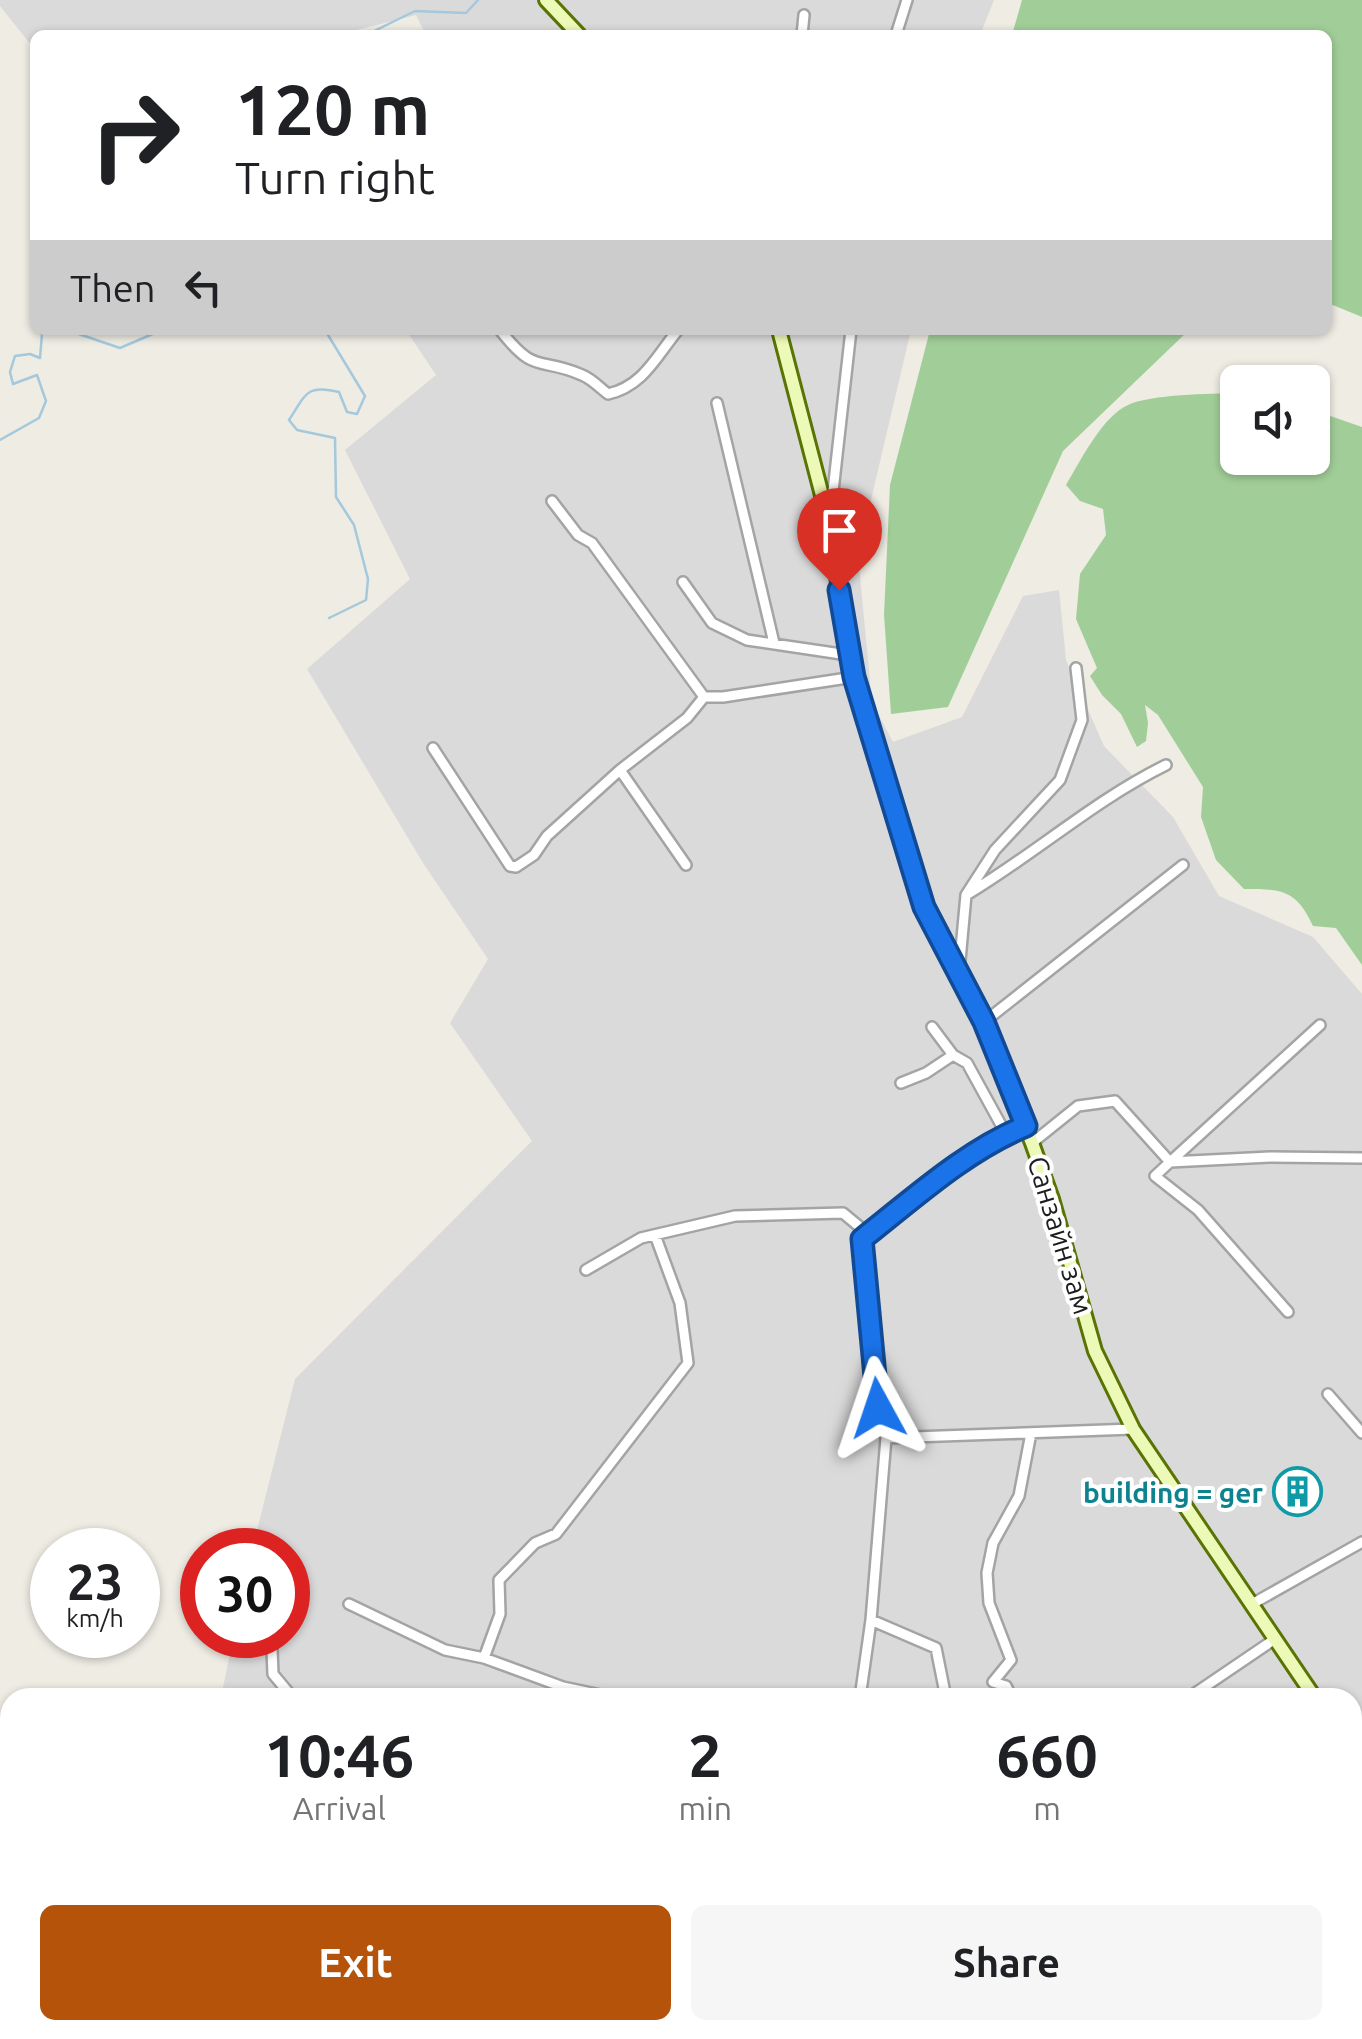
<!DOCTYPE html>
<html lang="en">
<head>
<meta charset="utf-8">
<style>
	:root { --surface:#fff; --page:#f6f6f6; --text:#202124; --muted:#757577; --accent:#b45309 }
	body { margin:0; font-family:Ubuntu,sans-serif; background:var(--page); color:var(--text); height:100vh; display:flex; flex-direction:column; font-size:38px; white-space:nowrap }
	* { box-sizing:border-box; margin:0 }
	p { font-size:32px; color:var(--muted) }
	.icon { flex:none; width:55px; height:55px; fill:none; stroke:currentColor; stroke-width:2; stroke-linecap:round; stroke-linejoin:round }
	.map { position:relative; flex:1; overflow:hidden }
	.sheet { position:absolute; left:0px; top:1688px; width:1362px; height:352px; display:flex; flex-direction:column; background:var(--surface); border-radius:30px 30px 0 0; box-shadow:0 2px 8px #0004 }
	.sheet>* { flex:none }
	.hud { position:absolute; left:30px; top:30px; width:1302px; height:305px; border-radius:15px; box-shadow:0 2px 8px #0004; background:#fff; color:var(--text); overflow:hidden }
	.tools { position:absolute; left:1220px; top:365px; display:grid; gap:20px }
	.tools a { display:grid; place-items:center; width:110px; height:110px; border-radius:15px; background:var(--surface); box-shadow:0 2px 8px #0004; font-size:50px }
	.speed { position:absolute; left:30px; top:1528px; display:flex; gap:20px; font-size:50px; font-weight:700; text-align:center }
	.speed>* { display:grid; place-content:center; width:130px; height:130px; border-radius:50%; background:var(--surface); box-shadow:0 2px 8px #0004; line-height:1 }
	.speed small { font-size:25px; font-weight:400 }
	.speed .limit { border:15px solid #d22; background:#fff; color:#111 }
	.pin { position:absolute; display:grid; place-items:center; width:85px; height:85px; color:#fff; margin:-102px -42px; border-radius:50% 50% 50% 0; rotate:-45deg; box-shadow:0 0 10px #0007 }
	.pin .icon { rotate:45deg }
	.me { position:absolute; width:110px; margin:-55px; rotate:355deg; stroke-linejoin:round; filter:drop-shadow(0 0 8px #0008) }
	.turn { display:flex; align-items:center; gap:35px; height:210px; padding:0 40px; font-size:45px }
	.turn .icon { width:130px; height:130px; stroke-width:2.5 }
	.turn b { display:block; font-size:70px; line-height:85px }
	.then { display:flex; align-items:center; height:95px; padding:0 40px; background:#0003; gap:20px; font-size:38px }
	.eta { display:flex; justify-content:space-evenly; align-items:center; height:170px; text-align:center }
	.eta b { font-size:60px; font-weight:700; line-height:70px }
	.cta { display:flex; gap:20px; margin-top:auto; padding:20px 40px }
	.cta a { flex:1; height:115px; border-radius:15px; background:var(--accent); color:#fff; font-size:40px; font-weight:700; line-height:115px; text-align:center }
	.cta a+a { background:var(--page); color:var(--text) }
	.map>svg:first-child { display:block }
	.residential { fill:#dbdada }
	.forest { fill:#a1ce98 }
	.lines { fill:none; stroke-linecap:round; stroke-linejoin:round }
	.stream { stroke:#a4c8dc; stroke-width:2.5 }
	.minor-casing { stroke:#a4a4a4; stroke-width:14 }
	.secondary-casing { stroke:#597305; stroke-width:18 }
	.minor { stroke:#fff; stroke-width:9 }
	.secondary { stroke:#edf9b7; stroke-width:12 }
	.route-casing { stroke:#114b97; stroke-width:25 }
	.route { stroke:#1a73e8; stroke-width:18 }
	.labels { text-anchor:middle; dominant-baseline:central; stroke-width:8; stroke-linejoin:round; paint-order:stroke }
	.street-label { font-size:28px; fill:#1d1d1d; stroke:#fff }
	.culture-label { font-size:28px; font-weight:bold; fill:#0d838f; stroke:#fff; text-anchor:end }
</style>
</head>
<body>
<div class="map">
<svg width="1362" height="2039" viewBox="0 0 1362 2039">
	<rect width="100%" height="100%" fill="#eeece3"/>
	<path class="residential" d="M0 0H994L980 35H426L416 15 337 35H35V50L0 6Z
		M406 330H911L858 555 872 702 893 742 962 717 1023 596 1059 590 1066 660 1104 746 1173 817 1219 896 1313 937 1362 994V2039H71L76 2030H1352V1698L221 1697 234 1635H288V1550H252L295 1379 532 1141 450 1023 488 959 423 863 307 669 410 579 345 450 436 375Z"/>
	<path class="forest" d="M1022 0H1362V317L1328 303V35H1012Z
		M930 330H1189L1063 451 948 707 891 714 884 615 890 485Z
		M1237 393 1238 458H1312L1313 410 1362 427V965L1336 928 1313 926C1296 889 1281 889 1244 889L1216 860 1201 817 1203 787 1158 715 1145 705 1148 723 1146 741 1137 747 1121 714 1102 695 1090 676 1097 668 1076 619 1080 574 1106 535 1103 509 1080 501 1066 485C1081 460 1102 417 1128 405 1151 394 1211 394 1237 393Z"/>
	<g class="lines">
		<path class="stream" d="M366 35 415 11 466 13 478 0
			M67 330 120 348 162 330
			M325 330 365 396 357 414 347 412 339 392C306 384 306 394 289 420L297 430 335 438 336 497 354 525 368 579 366 600 329 618
			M0 440 39 418 46 401 37 375 13 384 10 372 15 356 30 354 40 358 42 334 55 330"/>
		<defs>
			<path id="minor" d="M802 35 804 15
				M896 35 907 0
				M500 330C536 376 538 356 582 375 592 379 600 388 608 394 644 386 657 355 678 330
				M717 403 774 643
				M552 501 578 535 592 543 704 697
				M830 518 851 330
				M683 582 712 623 747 640 848 655
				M433 748 510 866 516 867 534 855 547 836 620 770 687 718 704 697H723L854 677
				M620 770 686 865
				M968 894C1036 853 1095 800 1166 765
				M959 971 966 895 995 850 1060 780 1082 720 1076 668
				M984 1022 1183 865
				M932 1027 953 1055
				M901 1083 926 1073 953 1055 967 1063 1006 1134
				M1032 1143 1078 1106 1115 1101 1170 1162 1320 1025
				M863 1239C913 1199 965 1151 1025 1126
				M586 1270 641 1238 735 1216 843 1213 861 1228 878 1408 886 1438 1133 1429
				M1288 1312 1198 1210 1155 1176 1170 1162 1270 1157 1362 1158
				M1328 1394 1362 1433
				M349 1604 445 1650 484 1658 500 1614 499 1580 535 1543 556 1534 688 1363 680 1303 655 1235
				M1252 1604 1362 1542
				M871 1620 936 1648 946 1698
				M259 1635 272 1650 273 1674 293 1698
				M484 1658 563 1687 615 1698
				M860 1698 871 1620 886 1438
				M1012 1698 1006 1686 993 1682 1011 1660 989 1603 987 1573 993 1543 1019 1496 1031 1433
				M1188 1698 1275 1639
				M1352 1794 1362 1781
				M1352 1935 1362 1924
				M391 2030 399 2039
				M326 2039 345 2030
				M737 2039 741 2030
				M801 2039 803 2030
				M1014 2039 1022 2030
				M1171 2039 1177 2030
				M1267 2039 1274 2030"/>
			<path id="secondary" d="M546 0 579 35
				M779 330 830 526 848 655 873 745 925 907 984 1022 1032 1143 1052 1199 1095 1351 1133 1429 1315 1698
				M1352 1753 1362 1767"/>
		</defs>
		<use href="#minor" class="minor-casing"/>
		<use href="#secondary" class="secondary-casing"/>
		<use href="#minor" class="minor"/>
		<use href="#secondary" class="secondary"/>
	</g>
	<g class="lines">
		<defs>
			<path id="route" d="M839 590 854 677 924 907 984 1022 1026 1126C965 1151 913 1199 862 1239L878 1408"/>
		</defs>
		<use href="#route" class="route-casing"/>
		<use href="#route" class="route"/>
	</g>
	<defs>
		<symbol id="building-ring" viewBox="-11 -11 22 22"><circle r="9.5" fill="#fff" stroke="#0f9aa8" stroke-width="1.5"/><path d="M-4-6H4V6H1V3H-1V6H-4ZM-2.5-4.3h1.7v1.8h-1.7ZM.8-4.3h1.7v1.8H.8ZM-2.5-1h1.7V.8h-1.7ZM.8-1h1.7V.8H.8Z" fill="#0f9aa8"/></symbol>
	</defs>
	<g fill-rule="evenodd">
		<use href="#building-ring" x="1270" y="1464" width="55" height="55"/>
	</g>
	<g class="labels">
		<g class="street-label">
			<text transform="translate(1061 1235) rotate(73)">Санзайн зам</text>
		</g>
		<g class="culture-label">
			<text x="1263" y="1492">building = ger</text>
		</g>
	</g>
</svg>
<div class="tools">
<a><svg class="icon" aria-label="sound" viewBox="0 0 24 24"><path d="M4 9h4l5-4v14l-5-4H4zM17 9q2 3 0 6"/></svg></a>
</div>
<div class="speed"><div>23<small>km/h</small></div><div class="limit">30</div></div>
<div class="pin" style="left:839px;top:590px;background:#d93025"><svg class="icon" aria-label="arrive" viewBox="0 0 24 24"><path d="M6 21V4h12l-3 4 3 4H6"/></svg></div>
<svg class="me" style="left:878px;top:1408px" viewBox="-20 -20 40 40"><path d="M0-17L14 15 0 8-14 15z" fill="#1a73e8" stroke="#fff" stroke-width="4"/></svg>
<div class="hud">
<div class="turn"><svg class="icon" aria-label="right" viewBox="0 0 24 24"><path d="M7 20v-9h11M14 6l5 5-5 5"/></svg><div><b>120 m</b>Turn right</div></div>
<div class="then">Then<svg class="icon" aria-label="left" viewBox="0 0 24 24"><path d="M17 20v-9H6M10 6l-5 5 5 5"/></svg></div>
</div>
<section class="sheet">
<div class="eta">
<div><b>10:46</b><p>Arrival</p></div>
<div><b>2</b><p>min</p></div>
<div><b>660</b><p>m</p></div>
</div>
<div class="cta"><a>Exit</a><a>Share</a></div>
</section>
</div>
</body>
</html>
